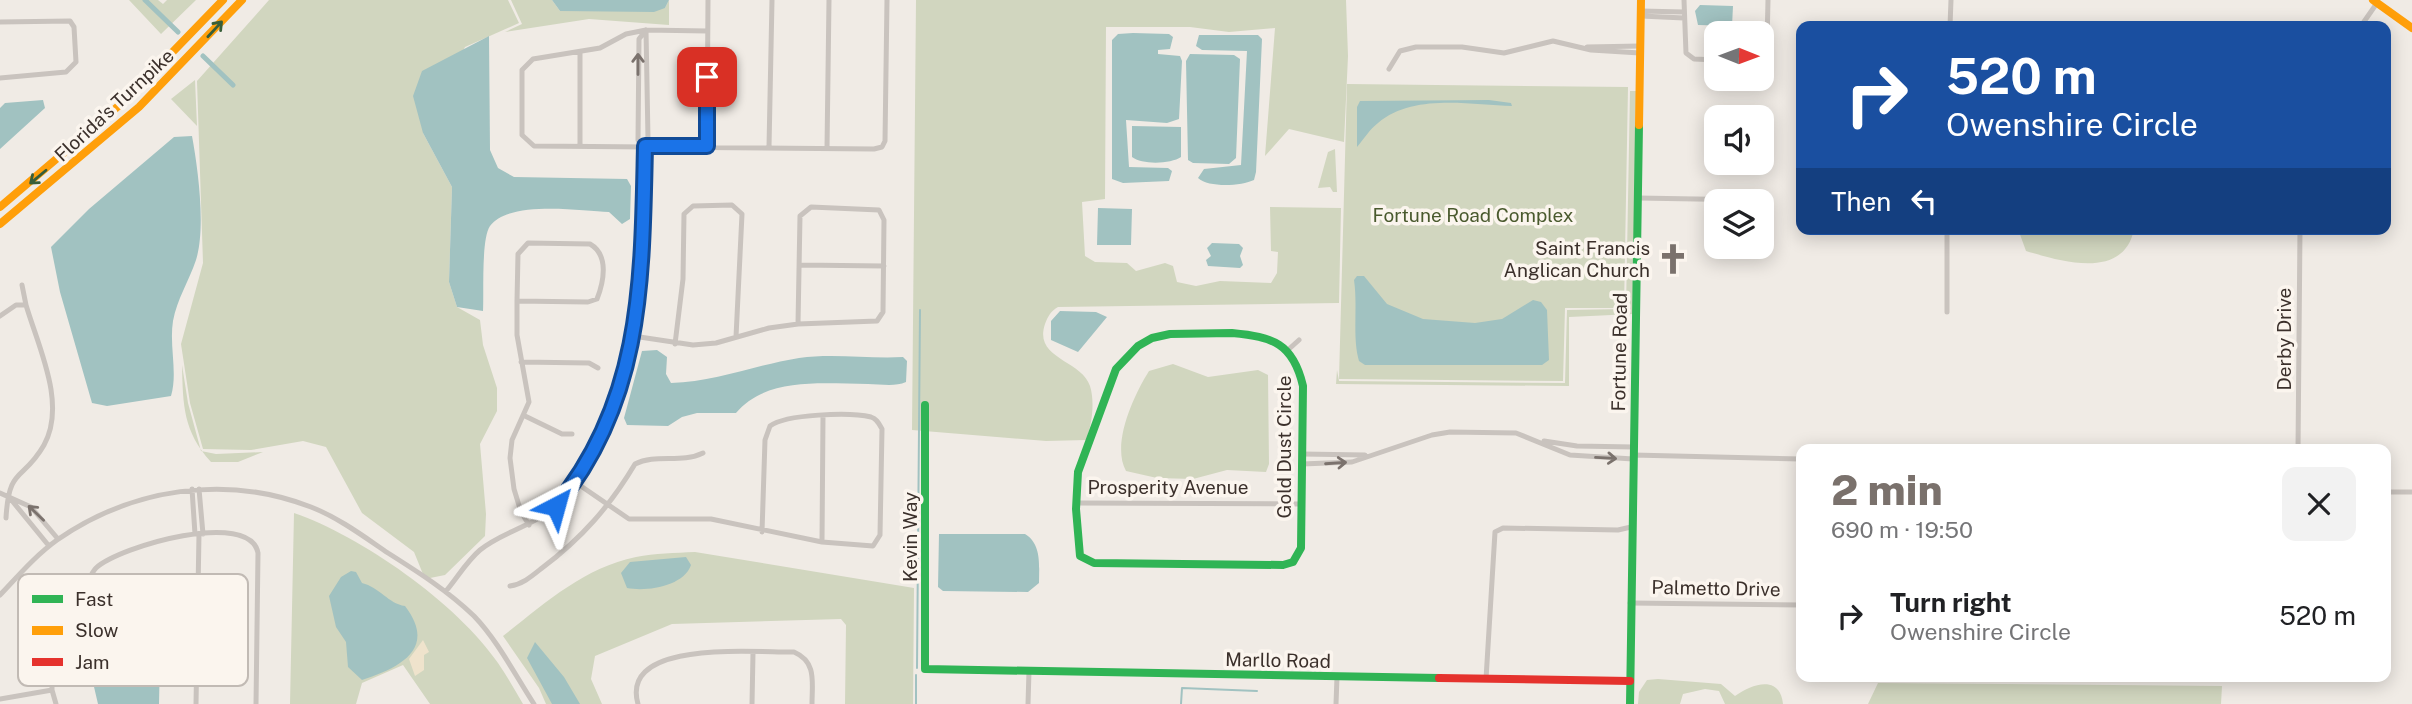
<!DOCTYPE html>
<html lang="en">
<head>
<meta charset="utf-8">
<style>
	:root { --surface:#fff; --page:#f2f2f2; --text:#202124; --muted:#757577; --accent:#7a716c }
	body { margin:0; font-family:"Public Sans",sans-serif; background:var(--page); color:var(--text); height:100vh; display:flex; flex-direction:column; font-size:26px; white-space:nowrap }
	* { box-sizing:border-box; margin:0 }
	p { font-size:23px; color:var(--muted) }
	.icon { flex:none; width:38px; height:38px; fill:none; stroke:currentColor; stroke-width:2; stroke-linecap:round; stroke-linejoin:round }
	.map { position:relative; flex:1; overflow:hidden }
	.drawer { position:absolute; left:1796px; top:444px; width:595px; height:238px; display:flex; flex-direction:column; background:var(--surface); border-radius:14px; box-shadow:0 4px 18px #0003 }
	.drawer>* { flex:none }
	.hud { position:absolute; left:1796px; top:21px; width:595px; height:214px; border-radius:14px; box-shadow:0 4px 18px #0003; background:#1a4fa0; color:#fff; overflow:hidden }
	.needle { width:46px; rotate:91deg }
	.buttons { position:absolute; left:1704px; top:21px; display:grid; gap:14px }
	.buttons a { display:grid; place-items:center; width:70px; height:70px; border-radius:14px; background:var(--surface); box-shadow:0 4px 18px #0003; font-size:35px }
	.pin { position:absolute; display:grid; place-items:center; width:60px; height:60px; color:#fff; margin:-30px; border-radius:14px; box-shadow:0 4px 10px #0006 }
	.me { position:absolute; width:77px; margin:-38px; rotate:39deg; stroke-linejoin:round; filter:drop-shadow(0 0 5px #0008) }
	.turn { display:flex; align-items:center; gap:24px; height:147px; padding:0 35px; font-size:32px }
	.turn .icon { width:91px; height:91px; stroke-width:2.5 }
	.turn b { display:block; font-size:49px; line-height:60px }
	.then { display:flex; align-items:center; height:66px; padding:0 35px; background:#0003; gap:14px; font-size:26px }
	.round { display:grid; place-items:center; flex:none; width:74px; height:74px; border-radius:14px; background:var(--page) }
	.headline { display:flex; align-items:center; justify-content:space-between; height:119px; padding:0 35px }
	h1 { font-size:42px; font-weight:800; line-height:52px; color:var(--accent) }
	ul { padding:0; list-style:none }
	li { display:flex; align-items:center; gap:21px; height:105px; padding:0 35px }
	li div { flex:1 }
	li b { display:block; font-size:26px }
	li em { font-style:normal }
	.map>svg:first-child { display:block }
	.green { fill:#d1d6bf }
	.sand { fill:#efe3cc }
	.water { fill:#a1c2c1 }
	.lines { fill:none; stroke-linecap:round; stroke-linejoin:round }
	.stream { stroke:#a1c2c1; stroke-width:2 }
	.canal { stroke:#a1c2c1; stroke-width:5 }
	.street { stroke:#c9c3be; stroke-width:5 }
	.fast { stroke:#30b455; stroke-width:8 }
	.slow { stroke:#ff9f0a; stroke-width:8 }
	.jam { stroke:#e5322d; stroke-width:8 }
	.oneway { stroke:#375e3a }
	.oneway2 { stroke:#7b726d }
	.route-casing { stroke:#114b97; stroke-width:18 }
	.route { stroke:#1a73e8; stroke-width:12 }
	.labels { text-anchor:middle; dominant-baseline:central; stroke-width:7; stroke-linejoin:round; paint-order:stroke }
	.street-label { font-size:19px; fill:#3b302b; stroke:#fbf5ee }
	.park-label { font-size:19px; fill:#4a5a2e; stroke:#fbf5ee }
	.poi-label { font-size:19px; fill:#3b302b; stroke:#fbf5ee; text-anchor:end }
	.key { fill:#fbf5ee; stroke:#c1bab4; stroke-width:2 }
	.key-label { font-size:19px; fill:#3b302b }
</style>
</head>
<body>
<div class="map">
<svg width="2412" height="704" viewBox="0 0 2412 704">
	<rect width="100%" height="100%" fill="#f0ebe5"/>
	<path class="green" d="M129 0H158L163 4 167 0H196L161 34Z
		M269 0H508L519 23 465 47 423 133 452 187 449 282 457 307 480 320 483 345 497 388V411L480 444 486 514 485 536 445 575 425 579 414 552 362 513 326 447 303 441 251 450 203 449 190 403 181 344 203 263 197 81Z
		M511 0H552L560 11 665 8 669 0V25L589 19 505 32 522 24Z
		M916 0H1346L1348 56 1344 142 1289 129 1265 156 1275 28 1229 32 1190 27H1106L1105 199 1082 202 1085 256 1095 262 1127 263 1136 271 1165 263 1173 266 1177 282 1196 286 1220 281 1271 283 1277 273 1278 252 1271 251 1270 207 1341 208 1339 303 1058 307C1051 311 1048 316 1045 324 1033 359 1082 360 1090 386 1095 402 1092 425 1086 440L1046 441 912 430Z
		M195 80 197 126 171 99Z
		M1347 84 1628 87 1624 308H1565L1563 381 1339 379Z
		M1630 91H1636L1633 314 1569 317V386L1336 384 1337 370 1339 381 1565 383 1567 310 1626 309Z
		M1335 149 1337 192H1333L1330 187 1318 188 1328 152Z
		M2018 229H2134C2124 281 2060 261 2026 251Z
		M1173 364 1208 377 1258 370 1268 375 1269 464 1266 472 1227 470 1193 479 1157 478 1126 471C1111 444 1134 395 1149 371Z
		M182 365 188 403 201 451 216 454 263 452 238 462H211C183 431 183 405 182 365Z
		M294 513C361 536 457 603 498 663 507 676 515 690 523 704H430L403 665 362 683 356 704H290Z
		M695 552 914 588 913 704H845L846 625 841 619 672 624 595 656 591 679 602 704H546L539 688 503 636C544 604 583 568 636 557 655 553 675 553 695 552Z
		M1658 679 1721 684 1735 696C1753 683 1780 675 1783 704H1725L1719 691 1705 689 1683 694 1680 704H1638L1639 692 1647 680Z
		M1878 683 2222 686 2221 704H1868Z"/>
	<path class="sand" d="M423 640 429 652 424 655V670L415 676 409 659Z"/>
	<path class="water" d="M552 0H669L665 8 654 12 560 11Z
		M1700 5 1733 6 1732 26 1698 25 1695 11Z
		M1133 33 1169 34 1173 37 1170 49 1158 50V54L1180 56 1182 61 1179 119 1167 123 1126 120 1129 167 1168 168 1172 171 1169 181 1123 183 1112 179V40L1118 34Z
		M1199 35H1258L1262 39 1256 172 1254 180C1241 186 1209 188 1198 178L1204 169 1241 165 1247 51 1202 50 1196 46Z
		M489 36 490 150 498 168 514 177 627 179 631 186 630 219 622 224 609 212C581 211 509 200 490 226 481 239 484 293 483 311L457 307 449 282 452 187 423 133 413 96 422 71Z
		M1190 54 1234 55 1240 59 1236 158 1229 164 1193 163 1188 160 1186 61Z
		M43 100 45 108 0 149V108L5 103Z
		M1489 100 1511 103 1512 106C1471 105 1413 93 1378 123 1369 130 1364 139 1357 147V107L1360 101Z
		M1132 126 1181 127V157C1171 164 1142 165 1132 157Z
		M192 136C198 169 206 228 196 260 189 281 177 299 173 321 169 346 178 373 171 396L107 406 92 403 60 292 51 247 89 209 174 137Z
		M1098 208 1132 209 1131 245H1097Z
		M1212 243 1239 244 1243 248 1240 256 1243 265 1240 268 1208 266 1206 260 1211 256 1207 248Z
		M1357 276H1364L1387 304 1423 319 1475 323 1502 319 1533 300 1541 302 1547 310 1549 360 1542 365H1365L1359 361C1352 337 1358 306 1354 280Z
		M1060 311 1096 312 1107 317 1078 352 1051 340V321Z
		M657 350 667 357 666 374 671 383C715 382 755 365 799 358 833 353 869 359 903 357L907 361 906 382C895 387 880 384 868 384 824 384 767 376 736 413H697L682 417 668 426 627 425 624 418 642 351Z
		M939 534H1025C1042 544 1039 566 1039 583L1028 592 943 591 938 587Z
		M686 557 691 565C684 586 647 592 627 588L621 573 630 562Z
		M351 571 356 572 362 583C379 587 389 604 405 606 438 649 399 668 362 680L348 667 346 642 336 627 329 596 341 577Z
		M137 592 155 601 161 608 159 704H98L91 674 95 632C104 623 128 596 137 592Z
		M535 642 564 677 580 704H552L527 658Z"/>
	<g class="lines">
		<path class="stream" d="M917 668 920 310
			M916 704V675
			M1181 704 1182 688 1257 691"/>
		<path class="canal" d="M145 0 178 32
			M203 56 233 85"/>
		<path class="street" d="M1684 0 1686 53 1694 59 1717 60
			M1641 11 1684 12
			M1641 16 1684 18
			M0 22 70 21 74 27 76 62 66 72 0 78
			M1950 26 1951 0
			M2361 26 2377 3
			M707 31 646 30 626 34 600 48 533 59 522 70V135L534 146 874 149 882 147 885 141 887 0
			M1587 47 1640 46
			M580 53V145
			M1762 55 1767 44 1768 0
			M1389 69 1400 51 1416 47H1462L1504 53 1553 41 1591 50 1640 53
			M645 146 638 140 639 39 646 30
			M707 146 708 0
			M769 147 772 0
			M827 148 829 0
			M1638 198 1754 200
			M528 243 590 244C609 255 604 281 597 299L588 302 517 301 518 254Z
			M799 265 884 266
			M517 301V335L529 402 512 440 510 458 514 489 521 512 529 525
			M1947 312V229
			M0 316 16 305H26L22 285
			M633 336 693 345 716 343 769 328 798 324 877 321 883 312 884 220 879 210 811 207 800 216 798 324
			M675 344 683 279 684 214 693 206 732 205 742 214 736 337
			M1289 349 1299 340
			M521 362 589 363 598 368
			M525 416 562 434H572
			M1544 441 1577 446 1633 447
			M2298 450 2300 229
			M1302 454 1365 455
			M1633 455 1801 459
			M1302 464 1352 462 1432 435 1450 432 1516 433 1570 455 1633 459
			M575 482 629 519H711L822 542 873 546 880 535 882 429C879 424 877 419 871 417 850 412 786 414 770 426L765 440 762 532
			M192 489 195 534
			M199 489 203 534
			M2385 492H2412
			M0 493 31 507 58 539
			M9 497 49 546
			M1077 503 1301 504
			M6 518C9 465 23 482 44 445 67 404 38 346 26 305
			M822 542 823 416
			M88 581C90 577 93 571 96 568 120 546 250 509 258 553L256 704
			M510 586C523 584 532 576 542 568 582 538 610 506 635 464 656 453 681 464 703 453
			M446 591C457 578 467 561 480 550 503 531 536 526 557 504 610 450 637 347 643 273 646 231 644 188 645 146L648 139 646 30
			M0 595C18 576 36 555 57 540 132 488 226 474 311 507 339 518 363 536 388 553 418 572 448 591 474 616 498 641 515 675 534 704
			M1630 603 1801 605
			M23 616 32 619 52 637V690L56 704
			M1486 679 1495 532 1503 528 1618 530 1631 527
			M0 699 52 690
			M196 704 199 534
			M638 704C619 638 759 653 794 652 817 662 812 682 812 704
			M752 704 753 653
			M1028 704 1029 671
			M1336 704 1337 677"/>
		<path class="fast" d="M1232 333C1273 337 1293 343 1303 386L1301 548 1293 562 1283 565 1094 563 1080 556 1076 509 1078 472 1116 369 1138 346 1152 338 1170 334Z
			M925 405V669L1439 678
			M1630 704 1639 125"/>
		<path class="slow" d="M2373 0 2412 28
			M1639 125 1641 0
			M0 207 129 97 223 0
			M0 224 139 107 242 0"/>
		<path class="jam" d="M1439 678 1630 681"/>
	</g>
	<defs><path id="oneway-shaft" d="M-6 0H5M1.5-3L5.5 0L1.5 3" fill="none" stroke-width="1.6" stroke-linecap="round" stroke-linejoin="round" transform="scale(1.75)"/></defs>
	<g class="oneway">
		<use href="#oneway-shaft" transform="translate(215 29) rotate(-47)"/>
		<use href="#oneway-shaft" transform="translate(38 177) rotate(140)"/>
	</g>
	<g class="oneway2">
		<use href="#oneway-shaft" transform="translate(638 64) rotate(-90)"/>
		<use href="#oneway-shaft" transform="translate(1606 458) rotate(3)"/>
		<use href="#oneway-shaft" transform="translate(1336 463) rotate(-4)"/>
		<use href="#oneway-shaft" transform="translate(36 513) rotate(-136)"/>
	</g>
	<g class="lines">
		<defs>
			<path id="route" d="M556 506C644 399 642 276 645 146H707V77"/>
		</defs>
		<use href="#route" class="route-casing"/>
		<use href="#route" class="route"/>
	</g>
	<defs>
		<symbol id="church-bare" viewBox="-9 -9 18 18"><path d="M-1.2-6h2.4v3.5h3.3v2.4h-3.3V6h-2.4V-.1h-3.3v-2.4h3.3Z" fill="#7a716c" stroke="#fbf5ee" stroke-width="2.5" paint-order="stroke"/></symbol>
	</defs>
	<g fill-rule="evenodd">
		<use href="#church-bare" x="1651" y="237" width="44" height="44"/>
	</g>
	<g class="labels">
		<g class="street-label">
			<text transform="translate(114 105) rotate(-43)">Florida's Turnpike</text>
			<text transform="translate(2284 339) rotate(-90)">Derby Drive</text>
			<text transform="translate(1619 352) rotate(-89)">Fortune Road</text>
			<text transform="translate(1284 447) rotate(-90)">Gold Dust Circle</text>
			<text x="1168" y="487">Prosperity Avenue</text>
			<text transform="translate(910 537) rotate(-90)">Kevin Way</text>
			<text transform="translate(1716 588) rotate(1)">Palmetto Drive</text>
			<text transform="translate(1278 660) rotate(1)">Marllo Road</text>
		</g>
		<g class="park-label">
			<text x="1473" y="215">Fortune Road Complex</text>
		</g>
		<g class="poi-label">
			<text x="1650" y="248">Saint Francis<tspan x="1650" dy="22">Anglican Church</tspan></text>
		</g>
	</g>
	<rect x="18" y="574" width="230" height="112" rx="10" class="key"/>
	<rect x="32" y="595" width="31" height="8" fill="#30b455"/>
	<rect x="32" y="626" width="31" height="9" fill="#ff9f0a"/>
	<rect x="32" y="658" width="31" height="8" fill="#e5322d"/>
	<g class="key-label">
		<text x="75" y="606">Fast</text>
		<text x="75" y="637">Slow</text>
		<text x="75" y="669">Jam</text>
	</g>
</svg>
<div class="buttons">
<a><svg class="needle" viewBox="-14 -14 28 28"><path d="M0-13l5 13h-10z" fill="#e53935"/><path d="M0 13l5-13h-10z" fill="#757577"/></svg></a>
<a><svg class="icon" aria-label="sound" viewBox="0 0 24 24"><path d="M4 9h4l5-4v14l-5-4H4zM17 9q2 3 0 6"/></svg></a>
<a><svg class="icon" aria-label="layers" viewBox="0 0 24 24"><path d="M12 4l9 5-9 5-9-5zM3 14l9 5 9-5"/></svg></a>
</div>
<div class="pin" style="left:707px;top:77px;background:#d93025"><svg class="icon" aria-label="arrive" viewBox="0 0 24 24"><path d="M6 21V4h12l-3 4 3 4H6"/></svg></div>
<svg class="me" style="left:556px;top:506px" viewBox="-20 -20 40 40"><path d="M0-17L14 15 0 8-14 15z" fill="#1a73e8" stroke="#fff" stroke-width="4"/></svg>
<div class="hud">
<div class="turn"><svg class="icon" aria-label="right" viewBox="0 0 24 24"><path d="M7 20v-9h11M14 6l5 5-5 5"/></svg><div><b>520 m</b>Owenshire Circle</div></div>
<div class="then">Then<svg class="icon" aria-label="left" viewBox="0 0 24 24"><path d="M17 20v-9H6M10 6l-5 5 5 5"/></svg></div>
</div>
<section class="drawer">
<div class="headline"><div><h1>2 min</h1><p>690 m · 19:50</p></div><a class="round"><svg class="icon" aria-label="close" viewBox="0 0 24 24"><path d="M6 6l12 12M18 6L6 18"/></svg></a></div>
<ul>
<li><svg class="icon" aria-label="right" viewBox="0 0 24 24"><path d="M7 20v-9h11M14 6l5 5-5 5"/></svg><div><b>Turn right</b><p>Owenshire Circle</p></div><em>520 m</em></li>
</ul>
</section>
</div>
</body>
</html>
